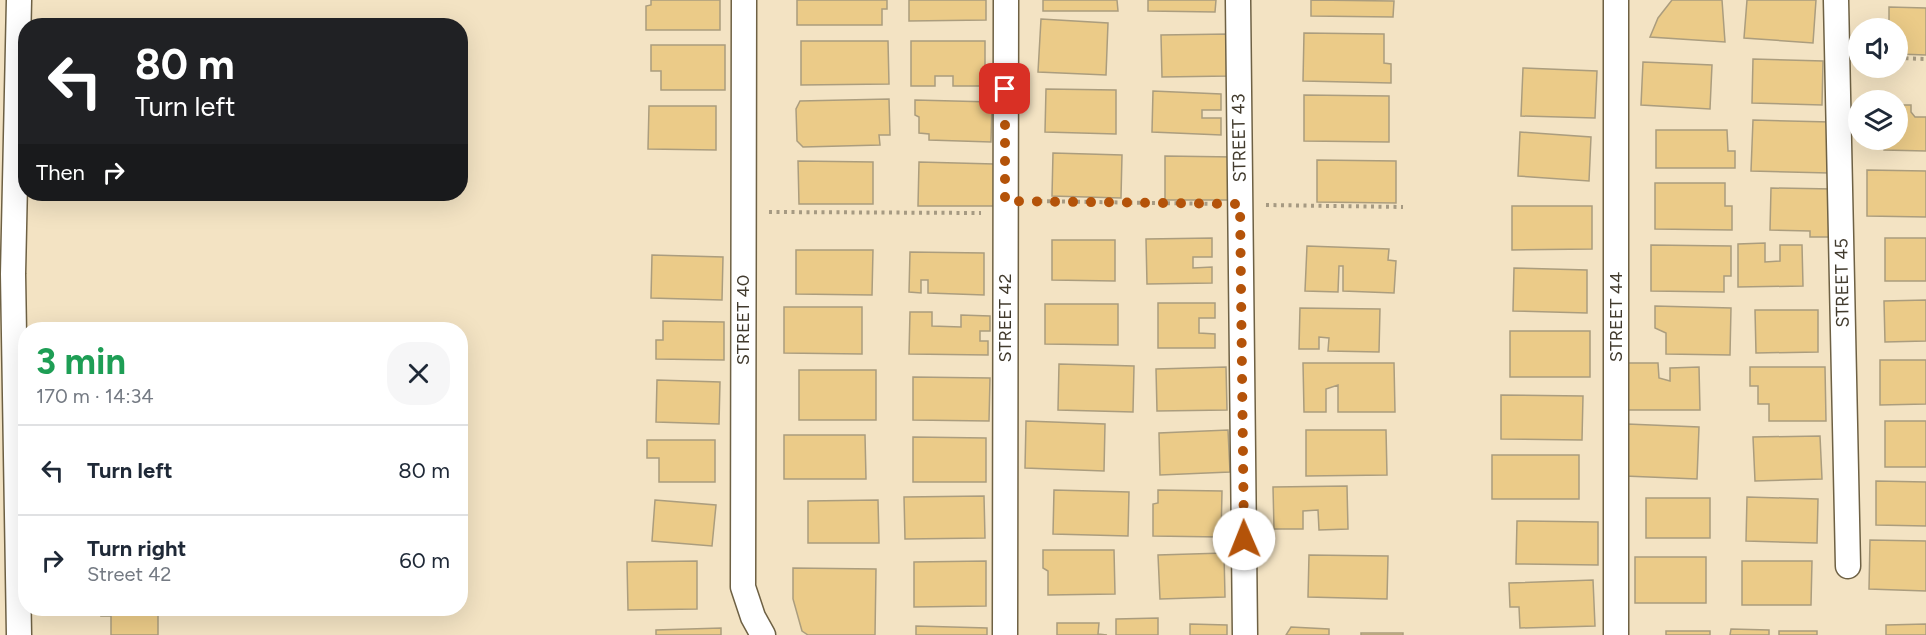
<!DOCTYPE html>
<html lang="en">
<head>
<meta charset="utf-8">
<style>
	:root { --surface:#fff; --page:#f6f6f7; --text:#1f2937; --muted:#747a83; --line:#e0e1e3 }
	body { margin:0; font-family:Figtree,sans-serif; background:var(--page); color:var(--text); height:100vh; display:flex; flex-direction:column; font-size:22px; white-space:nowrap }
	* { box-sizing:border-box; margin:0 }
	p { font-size:20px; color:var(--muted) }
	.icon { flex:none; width:33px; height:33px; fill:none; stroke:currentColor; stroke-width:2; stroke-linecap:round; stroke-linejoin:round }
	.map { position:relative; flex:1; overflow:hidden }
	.side { position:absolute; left:18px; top:322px; width:450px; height:294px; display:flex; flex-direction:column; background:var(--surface); border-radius:24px; box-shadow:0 6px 24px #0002 }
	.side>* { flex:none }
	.guide { position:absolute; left:18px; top:18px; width:450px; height:183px; border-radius:24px; box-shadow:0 6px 24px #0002; background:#202124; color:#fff; overflow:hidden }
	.controls { position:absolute; left:1848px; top:18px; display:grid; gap:12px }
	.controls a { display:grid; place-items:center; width:60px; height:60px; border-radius:50%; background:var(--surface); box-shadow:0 6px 24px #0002; font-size:30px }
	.pin { position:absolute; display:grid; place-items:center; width:51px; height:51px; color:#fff; margin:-26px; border-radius:12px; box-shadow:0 3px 9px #0006 }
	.me { position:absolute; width:66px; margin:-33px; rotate:359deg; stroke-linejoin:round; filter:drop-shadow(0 0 4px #0008) }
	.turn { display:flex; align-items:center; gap:21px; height:126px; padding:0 18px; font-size:27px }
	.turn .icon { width:78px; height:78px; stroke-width:2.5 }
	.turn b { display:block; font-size:42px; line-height:51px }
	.then { display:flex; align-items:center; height:57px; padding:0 18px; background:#0003; gap:12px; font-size:22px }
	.round { display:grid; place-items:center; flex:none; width:63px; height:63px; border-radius:24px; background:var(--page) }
	.summary { display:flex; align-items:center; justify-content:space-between; height:102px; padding:0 18px }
	h1 { font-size:36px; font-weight:700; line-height:45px; color:#1e9e55 }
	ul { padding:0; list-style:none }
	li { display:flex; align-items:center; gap:18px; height:90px; padding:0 18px; border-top:2px solid var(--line) }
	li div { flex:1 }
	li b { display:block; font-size:22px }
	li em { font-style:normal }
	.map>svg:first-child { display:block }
	.building { fill:#ebcb88; stroke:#ab9d7e; stroke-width:1.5 }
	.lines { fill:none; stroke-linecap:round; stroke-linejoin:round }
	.street-casing { stroke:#6e6144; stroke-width:27 }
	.path { stroke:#a69a82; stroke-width:4; stroke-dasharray:3 4.5; stroke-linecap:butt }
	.street { stroke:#fff; stroke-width:24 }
	.route { stroke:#b45309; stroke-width:10; stroke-dasharray:0 18 }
	.labels { text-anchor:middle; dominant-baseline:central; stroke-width:4.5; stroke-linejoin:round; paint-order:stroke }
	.street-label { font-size:18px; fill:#423b2e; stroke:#fff }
</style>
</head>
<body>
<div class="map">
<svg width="1926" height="635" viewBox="0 0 1926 635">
	<rect width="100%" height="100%" fill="#f3e3c3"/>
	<path class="building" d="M651 0H720V30H646V6L651 5Z
		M797 0H887V9H882V25H797Z
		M909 0H986V20L909 21Z
		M1043 0H1117L1118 11H1043Z
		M1148 0H1216L1215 12 1148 11Z
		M1311 0 1394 1 1393 17 1311 16Z
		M1672 0H1722L1725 42 1650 37 1658 18Z
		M1747 0H1816L1813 43 1744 38Z
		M1889 7 1926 8V55L1898 54V28H1889Z
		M1041 19 1108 23 1106 75 1038 72Z
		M1304 33 1384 34V63L1391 64V83L1303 81Z
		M1229 34V76L1162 77 1161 35Z
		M801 41H888L889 84 801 85Z
		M911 41H985V86H953V76H935V86H911Z
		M651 45H725V90H661V71H651Z
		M1753 59 1823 61 1822 105 1752 103Z
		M1643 62 1712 65 1710 109 1641 105Z
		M1523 68 1597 71 1595 118 1521 116Z
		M1046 89 1116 90V134L1045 132Z
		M1153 91 1221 94V110H1202V118H1221V135L1152 132Z
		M1304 95 1389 96V142L1304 141Z
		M889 99 890 135H879L880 145 803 147 797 141 796 109 800 101Z
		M915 100 992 102 991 142 929 140V134L919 133V117L915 115Z
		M1898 105H1911V112L1915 117H1926V151L1884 150V140H1898Z
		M649 106H716V150L648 149Z
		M1753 120 1830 122 1829 173 1751 171Z
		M1656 130H1727L1728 151H1735V168H1656Z
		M1520 132 1591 137 1589 181 1518 176Z
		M1053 153 1122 155 1121 198 1052 196Z
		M1165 156 1234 157V200H1165Z
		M1317 160 1396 161V203L1317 202Z
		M798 161 873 162V204H799Z
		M919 162 994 164V206H918Z
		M1867 170 1926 171V217L1867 216Z
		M1655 183H1725V206H1732V230L1655 229Z
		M1771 188 1833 189V237H1810V231L1770 230Z
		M1512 206H1592V249L1512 250Z
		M1212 238V257H1193V268L1212 267V283L1147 284 1146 239Z
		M1885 238H1926V281H1885Z
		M1052 240H1115V281L1052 280Z
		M1765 243V262L1780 261V245H1802L1803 286 1738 287V244Z
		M1651 245 1731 246V276H1724V292L1651 291Z
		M1307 246 1389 249 1388 260 1396 261 1394 293 1343 291V266H1339L1338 292 1305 291Z
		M796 250H873L872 295 796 294Z
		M910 252 984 253V295L928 293V280H921V293L909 292Z
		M652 255 723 257 722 300 651 298Z
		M1514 268 1587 270V313L1513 311Z
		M1926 300V341L1885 342 1884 301Z
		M1158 303H1215V318H1199V333L1215 334V348H1158Z
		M1045 304H1118V345L1045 344Z
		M1655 306 1731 308 1730 355 1666 354V333L1655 328Z
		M784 307H862V354L784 353Z
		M1300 308 1380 309 1379 352 1328 351 1329 338 1319 337V349H1299Z
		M1755 310H1818V352L1756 353Z
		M910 312H932V326L961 327V315L990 316V331H980V341H988V355L909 354Z
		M663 321 724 322V360L656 359V340H663Z
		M1510 331H1590V377H1510Z
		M1880 360H1926V404L1880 405Z
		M1303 363H1394L1395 412H1338V385L1326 389V412H1304Z
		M1626 363H1658L1659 378 1670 381V368L1699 367 1700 410H1626Z
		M1059 364 1134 366 1133 412 1058 410Z
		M1226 367 1227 410 1157 411 1156 369Z
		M1750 367H1825L1826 421H1769V404H1758V386H1750Z
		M799 370H876V420H799Z
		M913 377 990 378 989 421 913 420Z
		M657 380 720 382 719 424 656 422Z
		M1501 395 1583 396 1582 440 1501 439Z
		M1026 421 1105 424 1104 471 1025 468Z
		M1885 421H1926V467H1885Z
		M1627 424 1699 427 1697 479 1625 476Z
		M1228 430 1230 472 1160 475 1159 433Z
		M1306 430H1386L1387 475 1306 476Z
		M784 435H865L866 479H784Z
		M1820 436 1822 479 1755 481 1753 437Z
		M913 437 986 438V482H913Z
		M647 440H715V482H659V458H647Z
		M1492 455H1579V499H1492Z
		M1876 481 1926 482V526L1876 525Z
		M1347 486 1348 529 1319 530 1318 510 1303 511V529H1274L1273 487Z
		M1054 490 1129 492 1128 536 1053 534Z
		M1158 490 1222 491 1221 537 1153 536V504L1158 503Z
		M984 496 985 538 905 539 904 497Z
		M1747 497 1818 499 1817 543 1746 541Z
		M1646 498H1710V538H1646Z
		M655 500 716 505 712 546 652 541Z
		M878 500 879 543H808V501Z
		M1517 521 1598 522V565L1516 564Z
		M1870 540 1926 541V591L1869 589Z
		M1043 550H1114L1115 594 1048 595V571L1043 568Z
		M1224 553 1225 597 1160 599 1158 555Z
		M1309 555 1388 556 1387 599 1308 597Z
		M1635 557H1706V603H1635Z
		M697 561V609L628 610 627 562Z
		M986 561V606L914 607V562Z
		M1742 561H1812L1811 605H1742Z
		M793 568 876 569 875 635H808L802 631 793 599Z
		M1593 580 1595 626 1520 628 1519 607H1510L1509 583Z
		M102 609H158V635H111V616H101Z
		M1158 618V635H1116V619Z
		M1057 623H1099L1098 634 1107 635H1057Z
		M1190 624 1227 625V635H1190Z
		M1926 624V635H1886V625Z
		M916 626 987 628V635H916Z
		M1291 627 1329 629V635H1286Z
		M721 628V635H656V630Z
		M1731 629 1769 630V635H1730Z
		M1666 631H1710V635H1666Z
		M1779 631H1817V635H1779Z
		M1361 633H1403V635H1361Z"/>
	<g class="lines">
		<defs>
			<path id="street" d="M19 0 13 274 19 635
				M744 0 743 587 753 617 763 635
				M1238 0 1245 635
				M1836 0 1848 566
				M1005 635 1006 0
				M1616 635V0"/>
		</defs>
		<use href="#street" class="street-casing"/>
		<path class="path" d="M1898 58 1926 59
			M1032 201 1216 204
			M1266 205 1403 207
			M769 212 981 213"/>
		<use href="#street" class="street"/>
	</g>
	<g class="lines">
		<path class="route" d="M1005 89V201L1240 204 1244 539"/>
	</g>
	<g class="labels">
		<g class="street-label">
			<text transform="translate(1239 138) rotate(-91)">STREET 43</text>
			<text transform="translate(1842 283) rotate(-91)">STREET 45</text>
			<text transform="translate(1616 317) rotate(-90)">STREET 44</text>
			<text transform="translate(1005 318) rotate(-90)">STREET 42</text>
			<text transform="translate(743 320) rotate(-90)">STREET 40</text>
		</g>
	</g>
</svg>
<div class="controls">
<a><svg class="icon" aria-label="sound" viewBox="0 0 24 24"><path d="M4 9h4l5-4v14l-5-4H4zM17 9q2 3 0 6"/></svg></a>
<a><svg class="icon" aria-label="layers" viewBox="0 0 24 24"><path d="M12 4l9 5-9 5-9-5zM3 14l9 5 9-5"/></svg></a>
</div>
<div class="pin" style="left:1005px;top:89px;background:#d93025"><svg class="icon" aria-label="arrive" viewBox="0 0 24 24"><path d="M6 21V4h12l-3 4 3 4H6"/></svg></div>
<svg class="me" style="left:1244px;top:539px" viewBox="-20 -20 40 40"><circle r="19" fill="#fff"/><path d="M0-13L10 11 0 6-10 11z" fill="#b45309"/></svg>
<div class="guide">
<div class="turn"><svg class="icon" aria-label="left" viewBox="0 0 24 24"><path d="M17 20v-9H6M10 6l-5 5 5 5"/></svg><div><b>80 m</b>Turn left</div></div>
<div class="then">Then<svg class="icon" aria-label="right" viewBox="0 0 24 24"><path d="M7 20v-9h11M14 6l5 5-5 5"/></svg></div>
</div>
<section class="side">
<div class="summary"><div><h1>3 min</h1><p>170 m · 14:34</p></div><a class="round"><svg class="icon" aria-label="close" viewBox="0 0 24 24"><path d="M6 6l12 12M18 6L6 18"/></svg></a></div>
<ul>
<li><svg class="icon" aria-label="left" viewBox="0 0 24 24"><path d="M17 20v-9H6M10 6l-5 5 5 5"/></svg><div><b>Turn left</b></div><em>80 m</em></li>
<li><svg class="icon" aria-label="right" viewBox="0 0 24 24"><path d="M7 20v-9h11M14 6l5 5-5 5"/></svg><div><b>Turn right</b><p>Street 42</p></div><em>60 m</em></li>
</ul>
</section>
</div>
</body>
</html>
